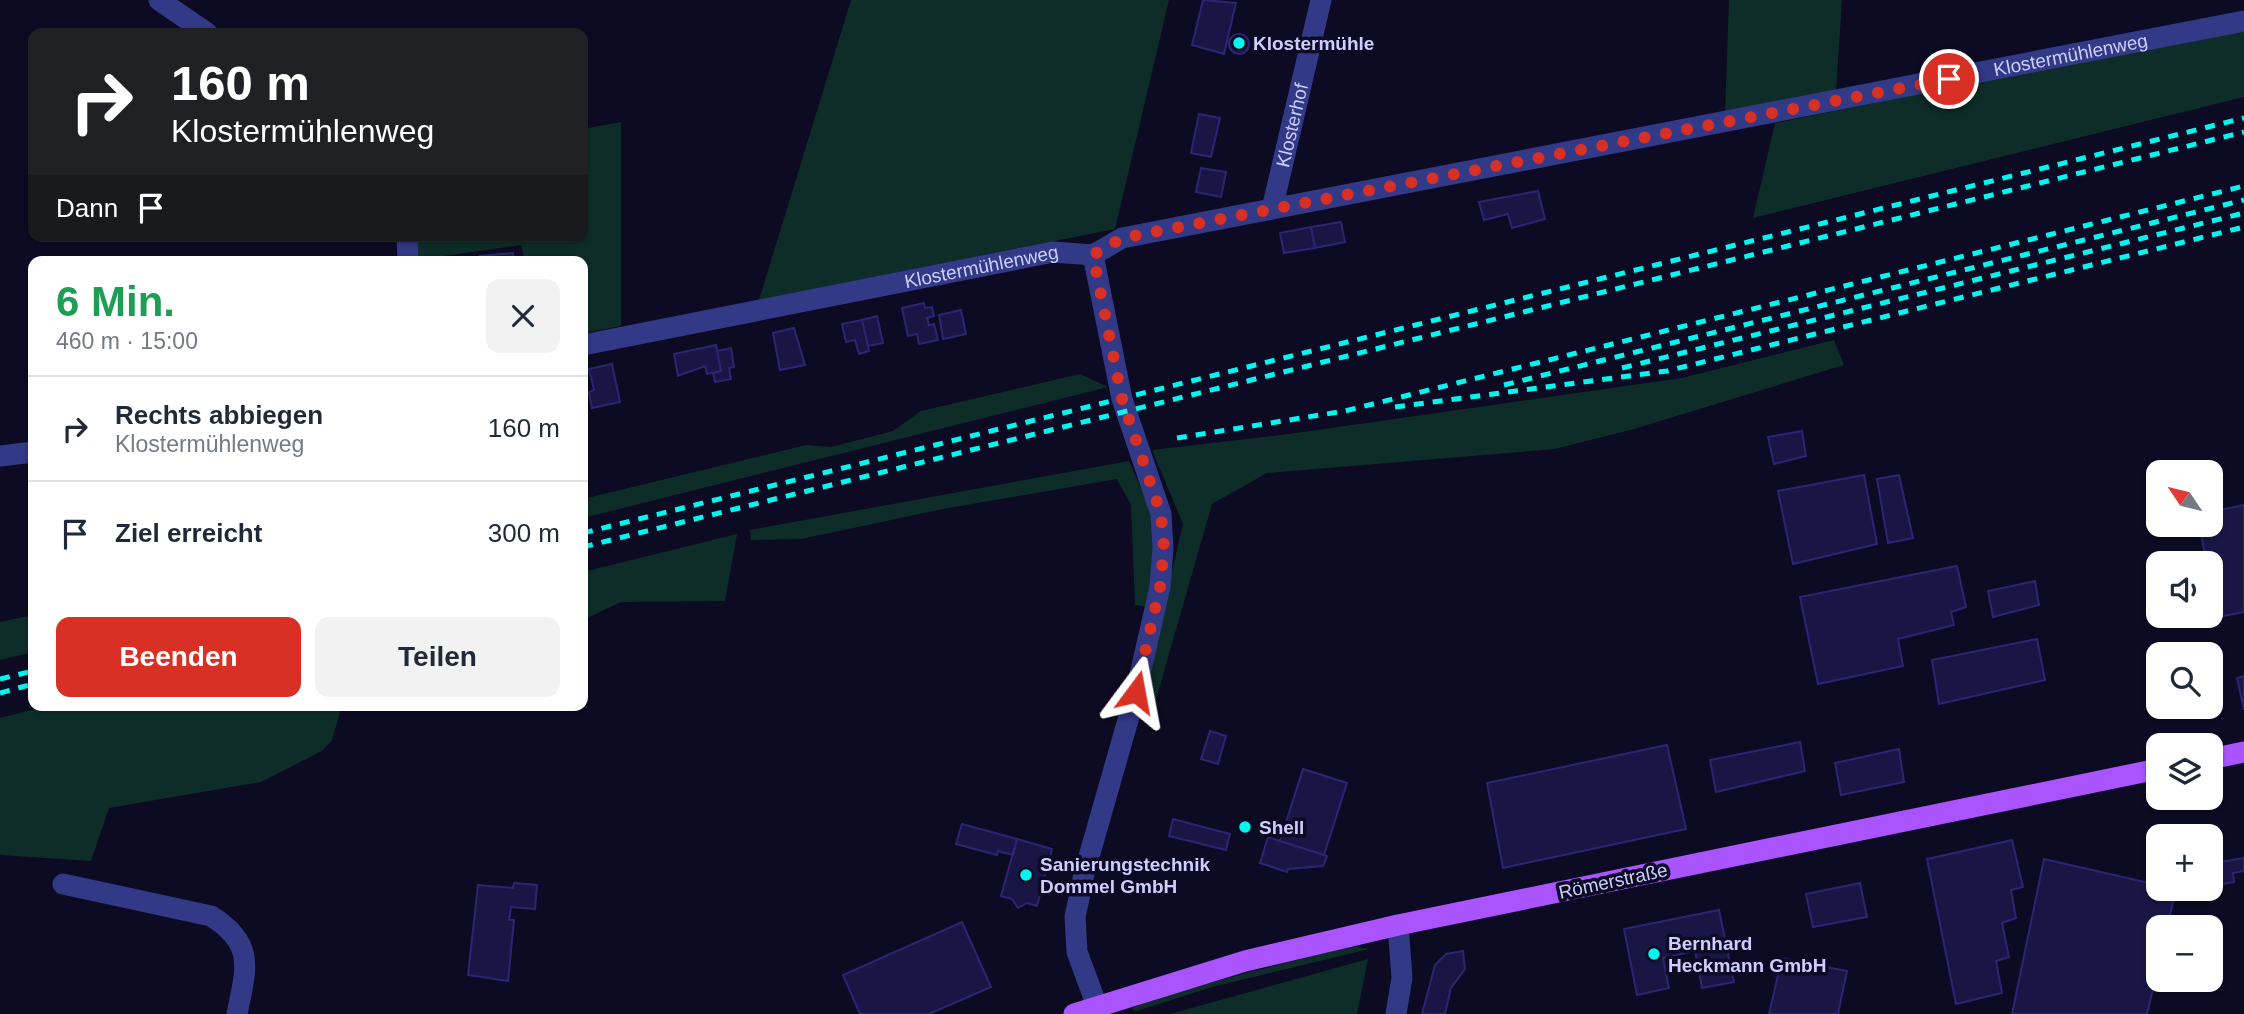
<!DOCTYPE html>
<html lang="de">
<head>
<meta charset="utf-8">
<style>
	:root { --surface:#fff; --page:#f2f2f3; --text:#1f2937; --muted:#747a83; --line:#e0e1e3; --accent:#d93025 }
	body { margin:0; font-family:Helvetica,sans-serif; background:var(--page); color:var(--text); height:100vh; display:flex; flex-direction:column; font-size:26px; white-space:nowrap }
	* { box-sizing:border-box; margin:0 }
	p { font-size:23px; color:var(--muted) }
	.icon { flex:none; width:38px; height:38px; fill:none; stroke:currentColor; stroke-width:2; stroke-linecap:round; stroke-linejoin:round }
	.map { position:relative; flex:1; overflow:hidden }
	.side { position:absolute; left:28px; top:256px; width:560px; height:455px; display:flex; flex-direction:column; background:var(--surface); border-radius:14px; box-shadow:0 2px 5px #0004 }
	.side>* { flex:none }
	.banner { position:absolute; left:28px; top:28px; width:560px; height:214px; border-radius:14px; box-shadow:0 2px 5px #0004; background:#202124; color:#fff; overflow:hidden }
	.needle { width:46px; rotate:305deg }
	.fabs { position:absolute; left:2146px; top:460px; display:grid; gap:14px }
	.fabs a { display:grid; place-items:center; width:77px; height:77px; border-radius:14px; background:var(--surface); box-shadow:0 2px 5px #0004; font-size:35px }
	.pin { position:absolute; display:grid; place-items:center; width:60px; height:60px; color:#fff; margin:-30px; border:4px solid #fff; border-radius:50%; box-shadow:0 2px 7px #0007 }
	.me { position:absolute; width:77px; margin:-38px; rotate:13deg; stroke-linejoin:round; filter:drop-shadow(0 0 5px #0008) }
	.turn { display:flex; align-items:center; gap:24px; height:147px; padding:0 28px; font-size:32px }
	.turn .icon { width:91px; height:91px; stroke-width:2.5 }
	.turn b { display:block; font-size:49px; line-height:60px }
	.then { display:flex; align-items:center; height:66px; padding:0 28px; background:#0003; gap:14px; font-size:26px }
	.round { display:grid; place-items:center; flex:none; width:74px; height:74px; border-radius:14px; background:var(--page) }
	.head { display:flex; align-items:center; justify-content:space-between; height:119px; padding:0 28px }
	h1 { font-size:42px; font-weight:600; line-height:52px; color:#1e9e55 }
	.cta { display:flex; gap:14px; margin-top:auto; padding:14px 28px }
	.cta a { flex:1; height:80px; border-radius:14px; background:var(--accent); color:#fff; font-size:28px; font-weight:600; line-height:80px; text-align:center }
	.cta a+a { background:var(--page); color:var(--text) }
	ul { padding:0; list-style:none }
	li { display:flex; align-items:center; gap:21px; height:105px; padding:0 28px; border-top:2px solid var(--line) }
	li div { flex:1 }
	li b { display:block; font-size:26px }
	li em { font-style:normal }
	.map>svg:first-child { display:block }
	.grass { fill:#0e2d28 }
	.building { fill:#191645; stroke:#2b2673; stroke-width:2 }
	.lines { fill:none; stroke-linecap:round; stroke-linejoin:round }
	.minor { stroke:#323986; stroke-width:21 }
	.major { stroke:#a954ff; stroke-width:21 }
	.rail { stroke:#00f8f1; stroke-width:5; stroke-dasharray:10 9; stroke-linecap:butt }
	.route { stroke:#d93025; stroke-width:12; stroke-dasharray:0 21.6 }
	.poi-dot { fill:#00f8f1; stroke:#0c0b23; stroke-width:2.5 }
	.labels { text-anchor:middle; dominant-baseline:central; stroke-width:7; stroke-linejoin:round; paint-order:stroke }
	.poi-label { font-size:19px; font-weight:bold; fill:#cdceff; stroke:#0c0b23; text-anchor:start }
	.street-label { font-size:19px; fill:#cdceff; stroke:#0c0b23 }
</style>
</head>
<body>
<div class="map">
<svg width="2244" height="1014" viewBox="0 0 2244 1014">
	<rect width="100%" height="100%" fill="#0c0b23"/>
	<path class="grass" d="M851 0H1169L1115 229 759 300Z
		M1729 0H1842L1836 91 1725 115Z
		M2244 28V97L1753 218 1775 123Z
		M621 122V326L583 333V261H525L521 245 416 260V236H583V129Z
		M1834 340 1844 365 1634 429 1555 449 1267 473 1212 504 1155 703 1143 694 1183 524 1152 450 1289 434 1682 378Z
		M1080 374 1108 387 583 518V499L806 445 831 447 893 431 921 411Z
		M1129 461 1148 504 1155 537 1148 607 1135 605 1131 505 1117 479 943 509 801 539 751 540 750 530Z
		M737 534 725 601 621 602 583 620V572Z
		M33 615V652L0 660V622Z
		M51 705H342L332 740 322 751 261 782 109 808 91 861 0 855V718Z
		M1350 946 1369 949 1212 987 1137 1011 1131 1009 1152 998Z
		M1368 959 1357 1014H1170Z"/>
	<path class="building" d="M1203 0 1236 3 1224 54 1192 45Z
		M1229 44a10 10 0 1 1 20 0a10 10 0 1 1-20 0Z
		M1199 114 1220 118 1211 157 1191 153Z
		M1201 168 1226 172 1221 197 1196 192Z
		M1538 191 1545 219 1512 228 1508 214 1484 220 1479 202Z
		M1341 222 1345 242 1315 248 1311 227Z
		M1311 227 1315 248 1284 253 1280 233Z
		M513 253 514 261H481L480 256Z
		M924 303 925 308 932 307 934 316 927 318 929 325 934 324 938 340 919 344 917 334 908 336 902 308Z
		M961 310 966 334 943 339 939 315Z
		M877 316 883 343 868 346 862 320Z
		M862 320 869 351 859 354 855 340 846 342 842 324Z
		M794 328 805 365 780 370 773 333Z
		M716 345 721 371 707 374 705 366 678 376 674 354Z
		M731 348 734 367 729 368 731 379 715 382 713 373 721 371 717 351Z
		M612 364 620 402 592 408 589 392 594 390 589 369Z
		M1802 431 1806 456 1774 464 1768 437Z
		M1864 475 1877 544 1793 564 1778 491Z
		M1899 475 1913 538 1888 543 1877 479Z
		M2244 505V612L2218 617 2210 564H2207L2199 525H2210V512Z
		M1957 566 1966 607 1951 612 1954 625 1898 639 1903 666 1818 684 1800 597Z
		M2035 581 2039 605 1993 617 1988 591Z
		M2037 639 2045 680 1939 704 1932 660Z
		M2244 676V710L2237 678Z
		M1210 731 1226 736 1218 764 1201 759Z
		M1800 742 1805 771 1716 792 1710 760Z
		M1667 745 1686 829 1503 868 1487 783Z
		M1899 749 1904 782 1841 795 1835 763Z
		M1303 769 1347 783 1324 855 1280 841Z
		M1173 819 1230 834 1226 850 1169 836Z
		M962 824 1017 839 1013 855 998 851 997 855 956 844Z
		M1268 837 1327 856 1323 866 1288 869 1287 872 1260 863Z
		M1017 839 1052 849 1037 906 1027 903 1018 908 1012 899 1001 896Z
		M2012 840 2023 887 2011 890 2016 918 2002 923 2009 957 1996 961 2002 993 1956 1004 1927 859Z
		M2244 858V871L2233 873 2234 882 2217 885 2220 862Z
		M2044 859 2158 885V889H2176L2167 928H2158V968L2147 1014H2012Z
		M514 883 537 885 535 909 511 907 509 920H514L508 981 468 975 478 885 513 888Z
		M1860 883 1867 917 1813 927 1806 894Z
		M1719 910 1734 982 1702 988 1695 951 1663 958 1669 988 1637 995 1624 929Z
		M962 922 991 987 929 1014H860L843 975Z
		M1463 951 1465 969 1451 988 1445 1014H1422L1435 965 1446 954Z
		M1782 958 1847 971 1838 1014H1769Z"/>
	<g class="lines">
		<g class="minor">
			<path d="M159 0 207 33"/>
			<path id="s1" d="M1272 209 1321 0"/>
			<path d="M407 236 408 261"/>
			<path d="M1093 255 1122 399 1161 514 1163 548 1160 587 1136 692 1084 874 1075 917 1077 952 1100 1014"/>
			<path id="s2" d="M583 345 1053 252 1093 255 1122 238 2244 21"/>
			<path d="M0 456 33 452"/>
			<path d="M63 884 211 916C256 944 246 969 237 1014"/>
			<path d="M1396 1014 1402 978 1398 925"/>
		</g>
		<path class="major" d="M2210 759 2244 752
			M1074 1014 1245 961 1398 925 2158 769"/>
		<path class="rail" d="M1622 368 2244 213
			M1504 385 2244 200
			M1395 407 1667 371 2244 227
			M1177 438 1345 411 2244 186
			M583 533 2244 118
			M583 547 2244 132
			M0 679 33 671
			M0 693 33 684"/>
	</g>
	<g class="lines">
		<path class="route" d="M1136 692 1160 587 1164 548 1161 514 1122 399 1093 255 1122 238 1949 79"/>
	</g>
	<g class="poi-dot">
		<circle cx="1239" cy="43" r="7"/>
		<circle cx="1245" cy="827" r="7"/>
		<circle cx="1026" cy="875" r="7"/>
		<circle cx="1654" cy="954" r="7"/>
	</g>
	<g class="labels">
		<g class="poi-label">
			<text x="1253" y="43">Klostermühle</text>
			<text x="1259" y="827">Shell</text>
			<text x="1040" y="864">Sanierungstechnik<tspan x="1040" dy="22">Dommel GmbH</tspan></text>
			<text x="1668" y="943">Bernhard<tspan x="1668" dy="22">Heckmann GmbH</tspan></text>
		</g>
		<g class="street-label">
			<text stroke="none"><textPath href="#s2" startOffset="1519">Klostermühlenweg</textPath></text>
			<text stroke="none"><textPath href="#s1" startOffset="86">Klosterhof</textPath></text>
			<text stroke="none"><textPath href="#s2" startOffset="406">Klostermühlenweg</textPath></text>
			<text transform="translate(1613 881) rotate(-12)">Römerstraße</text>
		</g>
	</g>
</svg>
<div class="fabs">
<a><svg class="needle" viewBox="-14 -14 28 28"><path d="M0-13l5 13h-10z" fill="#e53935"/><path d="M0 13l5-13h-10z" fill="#747a83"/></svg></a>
<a><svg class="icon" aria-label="sound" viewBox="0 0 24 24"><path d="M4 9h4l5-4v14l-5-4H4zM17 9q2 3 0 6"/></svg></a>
<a><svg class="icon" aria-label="search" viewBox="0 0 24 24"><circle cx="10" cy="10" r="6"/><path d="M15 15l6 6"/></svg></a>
<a><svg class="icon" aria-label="layers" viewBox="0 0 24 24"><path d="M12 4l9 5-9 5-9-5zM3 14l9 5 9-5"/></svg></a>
<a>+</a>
<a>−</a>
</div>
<div class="pin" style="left:1949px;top:79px;background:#d93025"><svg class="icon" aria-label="arrive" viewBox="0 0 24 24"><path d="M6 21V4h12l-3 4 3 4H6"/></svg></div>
<svg class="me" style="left:1136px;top:692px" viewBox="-20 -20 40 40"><path d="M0-17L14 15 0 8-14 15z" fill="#d93025" stroke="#fff" stroke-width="4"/></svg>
<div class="banner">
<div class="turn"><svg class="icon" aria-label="right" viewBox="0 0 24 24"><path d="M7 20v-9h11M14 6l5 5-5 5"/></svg><div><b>160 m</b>Klostermühlenweg</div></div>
<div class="then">Dann<svg class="icon" aria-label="arrive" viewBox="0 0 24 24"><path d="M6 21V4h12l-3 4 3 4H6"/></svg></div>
</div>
<section class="side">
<div class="head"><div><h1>6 Min.</h1><p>460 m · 15:00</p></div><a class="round"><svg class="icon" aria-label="close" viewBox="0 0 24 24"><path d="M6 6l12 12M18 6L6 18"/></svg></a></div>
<ul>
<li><svg class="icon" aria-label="right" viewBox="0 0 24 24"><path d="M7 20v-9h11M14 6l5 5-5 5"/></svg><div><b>Rechts abbiegen</b><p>Klostermühlenweg</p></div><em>160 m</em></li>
<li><svg class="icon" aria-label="arrive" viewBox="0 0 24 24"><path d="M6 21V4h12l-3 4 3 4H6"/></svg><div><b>Ziel erreicht</b></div><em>300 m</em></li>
</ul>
<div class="cta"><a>Beenden</a><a>Teilen</a></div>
</section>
</div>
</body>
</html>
